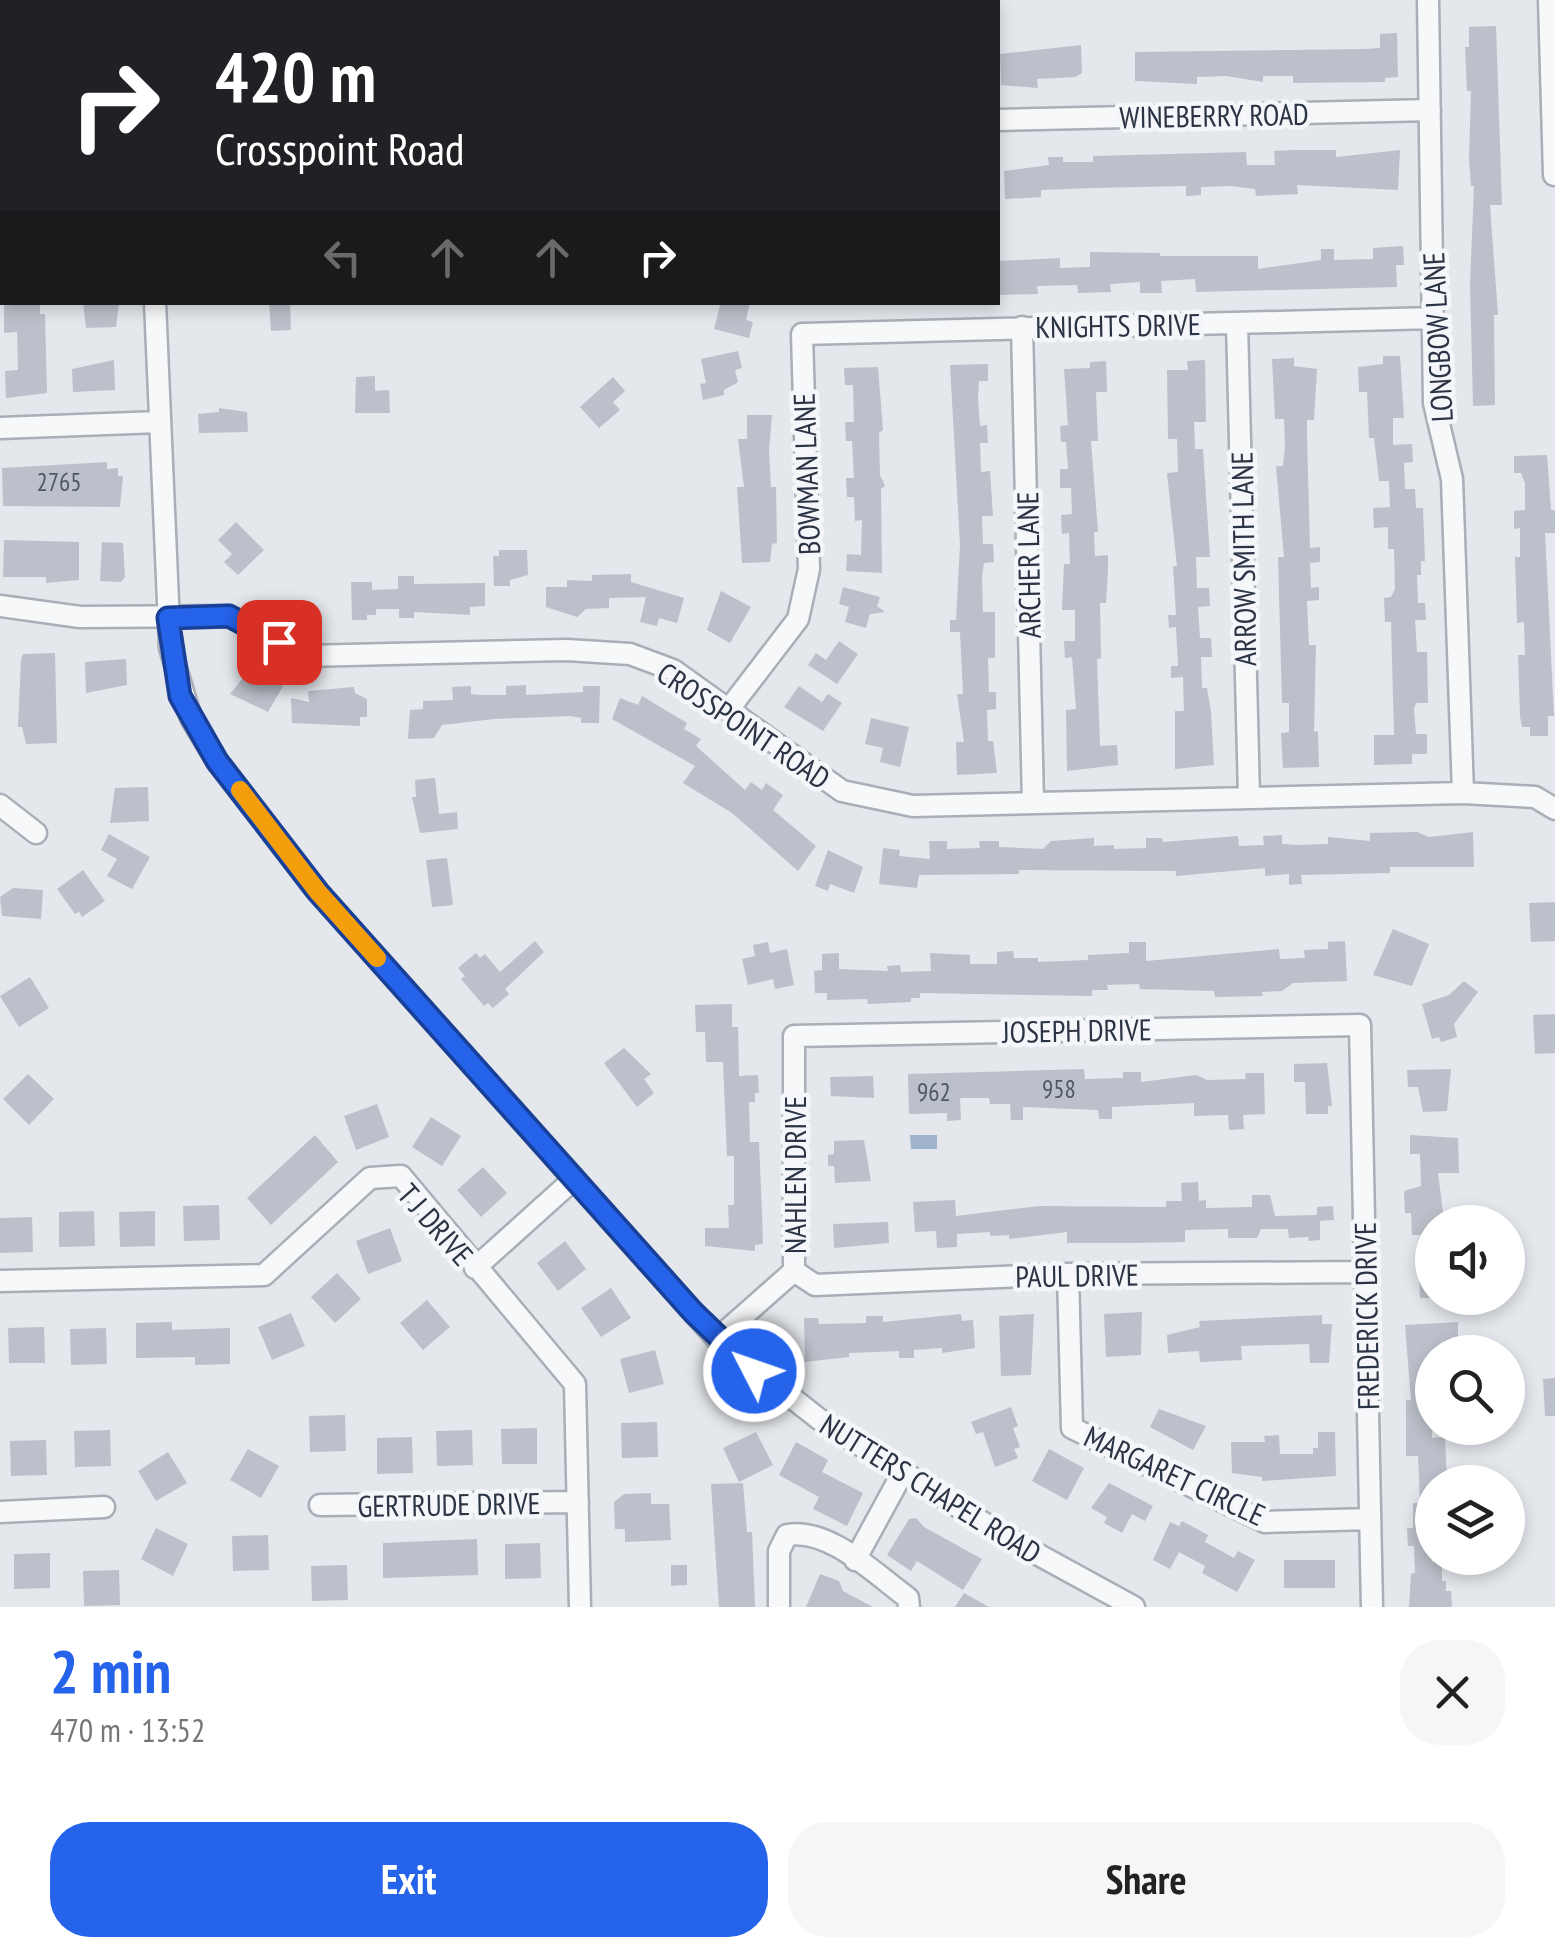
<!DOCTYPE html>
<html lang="en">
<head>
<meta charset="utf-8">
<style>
	:root { --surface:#fff; --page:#f6f6f6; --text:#222; --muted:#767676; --accent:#2563eb }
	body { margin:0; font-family:"PT Sans Narrow",sans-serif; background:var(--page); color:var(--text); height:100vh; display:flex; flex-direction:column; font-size:38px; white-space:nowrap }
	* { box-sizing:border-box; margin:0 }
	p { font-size:32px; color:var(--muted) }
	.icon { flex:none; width:55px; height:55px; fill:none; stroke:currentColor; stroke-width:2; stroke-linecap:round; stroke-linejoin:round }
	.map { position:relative; height:1607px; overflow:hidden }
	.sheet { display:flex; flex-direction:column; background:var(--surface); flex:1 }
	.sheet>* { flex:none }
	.guide { position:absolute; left:0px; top:0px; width:1000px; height:305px; box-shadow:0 5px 15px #0003; background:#202124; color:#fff; overflow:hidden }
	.controls { position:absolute; left:1415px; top:1205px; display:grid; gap:20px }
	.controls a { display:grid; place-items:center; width:110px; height:110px; border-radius:50%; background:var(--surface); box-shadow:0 5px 15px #0003; font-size:50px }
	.pin { position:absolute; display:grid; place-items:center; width:85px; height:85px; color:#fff; margin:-42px; border-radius:20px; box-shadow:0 5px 15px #0006 }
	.me { position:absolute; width:110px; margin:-55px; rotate:311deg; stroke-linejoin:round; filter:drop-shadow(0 0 8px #0008) }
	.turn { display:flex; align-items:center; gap:35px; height:210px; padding:0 50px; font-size:45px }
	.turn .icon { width:130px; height:130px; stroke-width:2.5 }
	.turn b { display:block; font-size:70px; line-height:85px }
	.lanes { display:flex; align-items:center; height:95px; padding:0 50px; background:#0003; justify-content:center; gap:50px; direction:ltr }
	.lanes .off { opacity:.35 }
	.round { display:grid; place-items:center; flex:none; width:105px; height:105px; border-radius:40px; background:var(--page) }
	.overview { display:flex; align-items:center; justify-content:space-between; height:170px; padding:0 50px }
	h1 { font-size:60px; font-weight:600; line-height:75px; color:var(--accent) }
	.action { display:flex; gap:20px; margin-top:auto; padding:20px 50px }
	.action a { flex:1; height:115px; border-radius:40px; background:var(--accent); color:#fff; font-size:40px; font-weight:600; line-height:115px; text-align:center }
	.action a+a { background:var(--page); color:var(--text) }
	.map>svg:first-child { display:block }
	.water { fill:#9fb4cc }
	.building { fill:#bbc0ca }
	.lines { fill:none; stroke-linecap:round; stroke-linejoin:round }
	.minor-casing { stroke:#a9aeb7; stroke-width:25 }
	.minor { stroke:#f7f8fa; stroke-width:20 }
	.route-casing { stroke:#184099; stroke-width:25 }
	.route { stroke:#2563eb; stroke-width:18 }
	.slow { stroke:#f59e0b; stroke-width:18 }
	.labels { text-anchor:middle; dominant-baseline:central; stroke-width:9; stroke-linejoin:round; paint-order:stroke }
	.number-label { font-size:25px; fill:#4f5766 }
	.street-label { font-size:30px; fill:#2b3445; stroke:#f4f6f9 }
</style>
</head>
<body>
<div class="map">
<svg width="1555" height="1607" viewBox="0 0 1555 1607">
	<rect width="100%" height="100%" fill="#e4e7ec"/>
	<path class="water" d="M910 1135H937V1149H911Z"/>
	<path class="building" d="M1496 26 1502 205H1490L1498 315H1494L1495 405 1473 406 1470 285 1474 186H1471L1469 160 1471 91H1467L1465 47H1469V27Z
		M1397 33 1398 77 1385 78V82L1293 83V76H1263V82L1226 76 1197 77V84L1135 81V52L1365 49 1380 48V34Z
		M1081 45 1082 73 1075 77 1037 79 1038 88 1001 85 1000 54Z
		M1294 150H1336V157L1400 150 1398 190 1297 185 1298 194 1256 196 1255 189 1230 186 1201 187V195L1186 196V186L1094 188 1041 190V197L1005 199 1004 171 1049 165 1048 157H1063V162H1093V156L1246 152 1247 165H1275L1274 151Z
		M1403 246 1404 265H1396L1397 287 1196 292 1195 279 1161 281 1162 293H1140V282L1110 284 1111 292 1078 293 1077 285 1037 286 1038 294 998 295V261L1060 258V268L1090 267V252L1160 253V256H1258V269L1321 260V249H1334V260L1373 259V248Z
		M4 302H40V314H45L47 393 6 398 5 371 18 370 17 332 4 333Z
		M83 302 119 303 116 327 86 328Z
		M269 302H290L291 330 271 331Z
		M721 302H750L746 320 753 322 749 338 714 329Z
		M738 351 742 368 735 370 738 382 724 390V395L703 400 700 384 706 383 701 359Z
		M1383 356H1400L1404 418H1393V445L1412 444 1413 462 1404 463 1405 489H1415L1416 508H1423L1425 561H1421V575H1417L1418 603H1425L1426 620H1415L1417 652H1427L1428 703H1416L1414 709 1416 734H1427V754H1412V764L1374 765V735H1394L1391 622H1385L1384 598 1391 597 1395 589 1394 549H1388V527L1374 528 1373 508 1390 507 1389 481H1379L1374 438H1369L1367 392H1359L1358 367 1383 364Z
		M1294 358V366L1317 369 1314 420H1307V436L1310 548 1320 547V562L1310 563 1311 588 1319 587V600L1307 601 1309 645H1316L1314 732 1318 731 1319 767 1283 768 1281 733 1289 732V703H1282L1278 557H1284L1276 466H1283L1285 446 1284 419H1275L1272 359Z
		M114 360 115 390 73 392 72 369Z
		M1205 360 1206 422H1194L1195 449H1203L1210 557H1196L1197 588H1209L1210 606 1198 607 1200 638H1211L1212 657H1201L1202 688H1207L1211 712 1214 765 1175 769V711H1184L1183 677 1171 678V666H1178L1176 627 1169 628 1168 615H1176L1173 566H1177L1167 473 1178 472 1177 439H1168L1167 370H1188L1187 361Z
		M1106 361 1107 392H1096L1098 441H1091L1098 532H1094L1095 556 1108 555V569L1106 603H1100L1101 658 1097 659 1100 746 1117 745 1118 765 1067 771 1066 710 1076 709 1072 657 1065 658 1064 641H1075V610H1062L1064 564H1070L1069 533 1062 534 1061 515 1072 514 1071 488H1060V469H1068L1066 442H1061L1060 426 1068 425 1064 369 1090 368V362Z
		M988 364V381H979L978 398 980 426 987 425 988 443H980L981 472 990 471 993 516H982L983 544H993L994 562 984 563 982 576 983 612H995V658H988L989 692H996V709L987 710 988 741H993L997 773 957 775 956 742H964L957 694H963L960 632H950V620H956L960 545 950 365Z
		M878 367 883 430 879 433 880 475 885 486 881 489 882 573 846 571 847 554 861 555 862 520 855 521 854 497H847L846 478H854L852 441H846L845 422H854L853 385H845L844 368Z
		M375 376V391L389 390 390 413H355L356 377Z
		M613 377 625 391 613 402 620 410 599 428 580 407Z
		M219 408 247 412 248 432 199 433 198 414 219 412Z
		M747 415H772L769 451 771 487H776L777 543 772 544 770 562 742 563 737 487H744L738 439H747Z
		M1547 455 1551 510H1555V533H1545L1554 716H1548V736H1530V727H1522L1520 716 1518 655H1525L1524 622 1517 623 1515 557H1520V528L1514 529V511L1525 510V483L1521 473H1514V456Z
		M107 462V469L118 468V476H123L120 507 3 506 2 468Z
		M236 522 264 550 238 575 224 562 232 554 218 540Z
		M4 540 79 542V580L46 583V577H3Z
		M102 542 123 543 125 577 121 582 100 581Z
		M499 550H527L528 575 510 580V586H494L493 556H499Z
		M631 574V582L684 598 677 623 659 618 657 626 640 622 646 597 609 598V608L586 609 577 617 546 607V587H567V580L592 581V575Z
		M398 576H414V584L485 583V606L470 607V615L414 612V618H399V609H376V615H367V620H352L351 582H372V590L398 589Z
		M843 587 880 597 877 606 885 612 870 614 866 628 845 622 849 607 839 604Z
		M721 591 751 607 730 643 707 630Z
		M839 641 858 654 837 684 808 665 816 653 826 660Z
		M55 653 57 743 26 744 22 727H18L21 660 23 654Z
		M126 659 127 685 86 693 85 662Z
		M251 668 283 686 268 712 230 694Z
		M526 685V695L583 692V686H600L599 723H581V718L570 716 494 719 442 725 434 738 408 739 410 710 423 709V701L453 700 452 687 471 686V694L480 695H506V686Z
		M799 686 822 702 828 694 842 703 823 731 784 707Z
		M354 687 355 693 367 699V717H360V726L292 723 291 698 309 702 308 691Z
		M642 696 687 723 684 729 701 739 696 746 745 790 751 782 762 790 766 783 783 795 773 810 816 846 798 871 732 813 683 783 695 766 612 719 620 698 638 705Z
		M871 718 909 727 900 767 880 762 883 748 865 744Z
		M435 778 439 814 457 812 458 829 420 833 412 797H416L415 780Z
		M148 787 149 821 110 823 115 788Z
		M1417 832 1429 837 1473 832 1474 867H1390V873L1301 875 1302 884 1289 885V874L1265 876V868L1176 876V871L1019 870V874L919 875 917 888 879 884 883 848 900 850 899 856 930 859 929 841H947V849L980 848 979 841H999V847L1043 849 1051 841 1094 838V846L1114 845V849L1146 848V838H1162L1163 842 1238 836 1239 846 1264 845 1263 836 1282 835V844L1298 845 1328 844V837L1370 841V833Z
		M109 834 150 857 132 889 107 876 117 859 101 850Z
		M828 850 863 867 854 893 830 884 828 891 815 886Z
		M447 858 453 905 432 907 426 860Z
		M83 870 105 901 82 917 79 912 75 914 57 889Z
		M13 888 43 890 41 919 2 916 0 897Z
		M1555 902V941L1531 942 1529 903Z
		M1393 929 1429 944 1412 986 1373 975Z
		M535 941 544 952 505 989 509 994 493 1008 488 1003 484 1006 461 979 465 976 458 968 476 953 480 958 485 954 500 972Z
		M1345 941 1347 981 1293 983 1282 991 1262 992 1263 996 1215 997 1214 991 1140 989 1139 984 1107 985 1108 990H1092V996L920 993V998H911V1002L868 1004 867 999 827 1000V993H815L814 971 822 970V954L839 953V969L888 971 887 966 900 965 901 972 931 971 930 953 970 955V964H997V952L1013 951 1014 958H1038V962L1088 960V955L1129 953V942H1146V961L1279 949 1280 959 1305 958 1304 950 1328 949V942Z
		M768 942 770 953 787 949 794 985 775 989 773 979 748 985 742 959 755 956 753 945Z
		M30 977 49 1008 19 1027 0 996Z
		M1464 981 1478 992 1454 1024 1457 1037 1441 1042 1439 1037 1432 1039 1422 1004 1449 995Z
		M732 1004V1027H738L739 1076 758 1075 759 1093H755V1102H749L750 1142H759L762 1213 763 1244 755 1245V1251L705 1246V1228H729L728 1205H734V1156H727L723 1062H706L705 1032H696L695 1005Z
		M1555 1014V1053L1535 1054 1533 1015Z
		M624 1048 651 1074 644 1079 654 1093 637 1107 604 1063Z
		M1327 1063 1332 1106H1328V1114H1306L1305 1082H1294V1064Z
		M1084 1069 1085 1079 1123 1078V1072H1141V1082L1196 1075 1207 1080 1246 1079 1245 1073H1264L1265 1114 1243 1115 1244 1129 1229 1130 1228 1115 1194 1116V1103L1112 1107V1119H1099L1098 1110 1023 1107V1120H1011L1010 1104H990L989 1098H960L961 1120 947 1121V1113L909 1114 908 1074Z
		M1451 1069 1447 1111 1423 1112 1418 1087H1408L1407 1070Z
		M28 1074 54 1099 29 1125 3 1099Z
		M873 1076 874 1098 831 1096 830 1077Z
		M377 1104 389 1137 356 1150 344 1116Z
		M431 1117 461 1136 442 1166 412 1147Z
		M315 1135 338 1162 271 1225 247 1198Z
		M1410 1135 1458 1138 1459 1173H1438L1443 1212 1439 1222H1432V1235H1412L1411 1213H1405L1404 1191 1421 1186 1420 1154H1410Z
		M864 1140 871 1181 835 1183 834 1166H828V1155L834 1154V1141Z
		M483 1167 507 1193 481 1217 457 1190Z
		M1198 1182 1199 1201 1206 1200V1208L1252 1207V1195H1270L1275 1216 1317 1215V1207L1333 1206 1334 1220 1320 1221V1240L1308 1241 1309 1237 1289 1238 1288 1229H1261L1257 1238H1228V1229L1185 1230V1242L1132 1243H1067V1232L1009 1239V1235L990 1236V1232L957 1234V1247L937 1248 936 1231 915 1232 913 1202 955 1200 956 1216 1038 1206 1166 1207V1201H1182L1181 1183Z
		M219 1205 220 1240 184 1241 183 1206Z
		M94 1211 95 1246 59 1247V1212Z
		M155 1211V1246L120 1247 119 1212Z
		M32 1217 33 1252 0 1253V1218Z
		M888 1222 889 1243 834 1248 833 1224Z
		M390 1228 402 1261 368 1274 356 1241Z
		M565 1241 586 1269 558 1291 537 1263Z
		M1432 1263V1298H1420L1419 1264Z
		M337 1273 361 1299 335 1323 311 1297Z
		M611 1288 631 1318 601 1337 581 1308Z
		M427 1300 450 1327 423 1350 400 1323Z
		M1142 1312 1141 1355 1106 1357 1104 1314Z
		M291 1313 305 1346 272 1360 258 1327Z
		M961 1314 962 1321 973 1320 975 1348 942 1353V1348L914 1350V1358H899V1351L849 1353V1357L805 1362 804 1318H818L819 1324 866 1323V1316H883V1322Z
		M1034 1314 1031 1375 1001 1376 999 1316Z
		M1322 1315V1324H1332L1329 1363H1310L1309 1344 1241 1346 1242 1360 1200 1362 1199 1351 1168 1353 1167 1335 1200 1327 1199 1321Z
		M172 1322V1330L230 1328V1364L195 1365V1357L136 1358V1323Z
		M1458 1322V1341H1450V1352H1432V1438L1445 1437 1447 1482H1432V1562L1442 1561V1581H1446V1591H1451L1452 1607H1409L1411 1574 1415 1573 1414 1546H1408L1407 1528H1413V1503H1420L1418 1456H1406V1400H1411L1405 1325Z
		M44 1327 45 1363H9L8 1328Z
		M106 1328 107 1364 71 1365 70 1329Z
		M655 1350 664 1384 629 1393 620 1359Z
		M1555 1378V1416H1545L1543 1379Z
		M1011 1407 1018 1426 1013 1428 1020 1447 1014 1449 1018 1458 995 1467 983 1432 976 1434 971 1422Z
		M1159 1409 1206 1426 1193 1450 1150 1427Z
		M345 1415 346 1451 310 1452 309 1416Z
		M657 1422 658 1457 622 1458 621 1423Z
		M537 1428V1464H502L501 1429Z
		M110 1430 111 1466 75 1467 74 1431Z
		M472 1430 473 1465 437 1466 436 1431Z
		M756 1432 773 1465 739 1482 723 1448Z
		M1318 1432H1335L1336 1476 1262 1481V1477L1232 1473 1231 1442H1265L1264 1436 1279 1435 1280 1454H1313V1448H1318Z
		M412 1437 413 1473 377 1474V1438Z
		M46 1440 47 1475 11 1476 10 1441Z
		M796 1442 828 1460 822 1472 863 1493 847 1526 813 1509 819 1497 779 1475Z
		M248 1449 279 1466 261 1498 230 1480Z
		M1049 1449 1084 1468 1067 1500 1032 1481Z
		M168 1452 187 1483 156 1501 138 1471Z
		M743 1483 747 1532H752L755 1607H719L711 1484Z
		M1109 1483 1153 1506 1145 1521 1132 1514 1122 1533 1104 1523 1107 1517 1091 1508Z
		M651 1493V1504H669L671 1540 625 1542V1529H615L614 1502 624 1494Z
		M916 1518 924 1527 982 1559 963 1590 917 1561 911 1571 887 1555 909 1519Z
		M1182 1521 1208 1535 1205 1542 1234 1558 1238 1551 1255 1560 1237 1592 1202 1573 1205 1566 1179 1552 1170 1569 1153 1560 1170 1522 1179 1526Z
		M156 1528 188 1544 173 1576 141 1559Z
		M268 1535 269 1570 233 1571 232 1536Z
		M477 1539 478 1575 383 1578V1543Z
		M540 1543 541 1578 505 1579V1544Z
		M50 1553V1588L14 1589V1554Z
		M1284 1560H1335V1588H1284Z
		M347 1565 348 1600 312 1601 311 1566Z
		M671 1565H687V1585L671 1586Z
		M119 1570 120 1605 84 1606 83 1571Z
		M820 1574 839 1581 843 1591 873 1607H806Z
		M964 1593 989 1607H955Z"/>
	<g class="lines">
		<defs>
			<path id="minor" d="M455 0V2
				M1428 0 1434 403 1452 479 1463 793
				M1549 0 1554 175
				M656 2 752 0
				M0 14H2
				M998 120 1430 110
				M0 138H2
				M155 302 170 648 191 718 217 761 318 892 717 1339 819 1419 1006 1537 1134 1607
				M1237 323 1249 796
				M1022 327 1033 803
				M0 428 159 422
				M0 606 80 617 229 616 304 656 567 650 630 654 673 670 842 791 913 806 1463 793 1535 797 1555 809
				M729 709 798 619 809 569 802 334 1434 318
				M0 805 36 833
				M475 1268 573 1180
				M794 1271 815 1285 1068 1274 1364 1272
				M1068 1274 1072 1428 1265 1522 1370 1519
				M0 1281 264 1275 370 1178 401 1176 575 1384 580 1607
				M717 1339 794 1271V1036L1360 1025 1372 1607
				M320 1505 578 1502
				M0 1512 104 1507
				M855 1560 903 1472
				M779 1607V1551L787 1535C829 1527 876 1575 908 1598L909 1607"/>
		</defs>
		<use href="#minor" class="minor-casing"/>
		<use href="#minor" class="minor"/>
	</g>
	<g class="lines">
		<defs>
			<path id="route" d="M279 642 229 616 168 618 180 696 217 761 318 892 693 1312 754 1371"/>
		</defs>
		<use href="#route" class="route-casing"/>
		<use href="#route" class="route"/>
		<path class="slow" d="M240 790 318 892 377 958"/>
	</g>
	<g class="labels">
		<g class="number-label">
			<text x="59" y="482">2765</text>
			<text x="1059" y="1089">958</text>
			<text x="934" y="1092">962</text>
		</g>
		<g class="street-label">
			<text transform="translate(1214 115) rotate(-1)">WINEBERRY ROAD</text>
			<text transform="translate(1118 325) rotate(-1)">KNIGHTS DRIVE</text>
			<text transform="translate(1437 337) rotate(-93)">LONGBOW LANE</text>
			<text transform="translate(806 474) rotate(-92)">BOWMAN LANE</text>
			<text transform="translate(1243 559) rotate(-91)">ARROW SMITH LANE</text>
			<text transform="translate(1028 565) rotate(-91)">ARCHER LANE</text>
			<text transform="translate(744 725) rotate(34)">CROSSPOINT ROAD</text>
			<text transform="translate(1077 1030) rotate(-1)">JOSEPH DRIVE</text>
			<text transform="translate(794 1175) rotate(-90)">NAHLEN DRIVE</text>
			<text transform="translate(436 1224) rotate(49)">T J DRIVE</text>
			<text transform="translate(1077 1275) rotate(-1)">PAUL DRIVE</text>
			<text transform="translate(1366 1316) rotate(-91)">FREDERICK DRIVE</text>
			<text transform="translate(1175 1475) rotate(25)">MARGARET CIRCLE</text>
			<text transform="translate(931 1488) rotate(32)">NUTTERS CHAPEL ROAD</text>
			<text transform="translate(449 1504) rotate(-1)">GERTRUDE DRIVE</text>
		</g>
	</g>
</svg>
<div class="controls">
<a><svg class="icon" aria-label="sound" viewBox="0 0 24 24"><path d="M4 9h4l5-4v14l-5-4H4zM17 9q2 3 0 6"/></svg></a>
<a><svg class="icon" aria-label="search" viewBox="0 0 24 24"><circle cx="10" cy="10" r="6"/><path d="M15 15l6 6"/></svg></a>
<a><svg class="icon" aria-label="layers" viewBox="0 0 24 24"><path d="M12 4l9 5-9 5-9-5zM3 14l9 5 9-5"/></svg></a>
</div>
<div class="pin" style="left:279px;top:642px;background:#d93025"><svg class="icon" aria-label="arrive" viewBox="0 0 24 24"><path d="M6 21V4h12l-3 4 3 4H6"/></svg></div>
<svg class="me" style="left:754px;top:1371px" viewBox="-20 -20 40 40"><circle r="17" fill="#2563eb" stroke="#fff" stroke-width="3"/><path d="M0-11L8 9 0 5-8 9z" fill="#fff"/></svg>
<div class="guide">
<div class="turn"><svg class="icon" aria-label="right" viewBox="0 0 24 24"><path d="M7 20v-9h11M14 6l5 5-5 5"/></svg><div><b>420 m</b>Crosspoint Road</div></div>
<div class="lanes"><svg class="icon off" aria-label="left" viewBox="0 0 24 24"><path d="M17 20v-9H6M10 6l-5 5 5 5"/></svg><svg class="icon off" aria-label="ahead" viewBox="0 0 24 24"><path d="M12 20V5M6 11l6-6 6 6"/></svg><svg class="icon off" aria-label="ahead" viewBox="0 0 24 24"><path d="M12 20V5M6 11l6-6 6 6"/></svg><svg class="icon" aria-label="right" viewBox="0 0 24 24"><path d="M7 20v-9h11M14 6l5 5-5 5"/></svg></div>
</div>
</div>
<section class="sheet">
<div class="overview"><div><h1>2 min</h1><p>470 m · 13:52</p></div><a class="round"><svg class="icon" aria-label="close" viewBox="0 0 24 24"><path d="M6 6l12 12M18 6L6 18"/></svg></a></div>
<div class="action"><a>Exit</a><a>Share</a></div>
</section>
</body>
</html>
